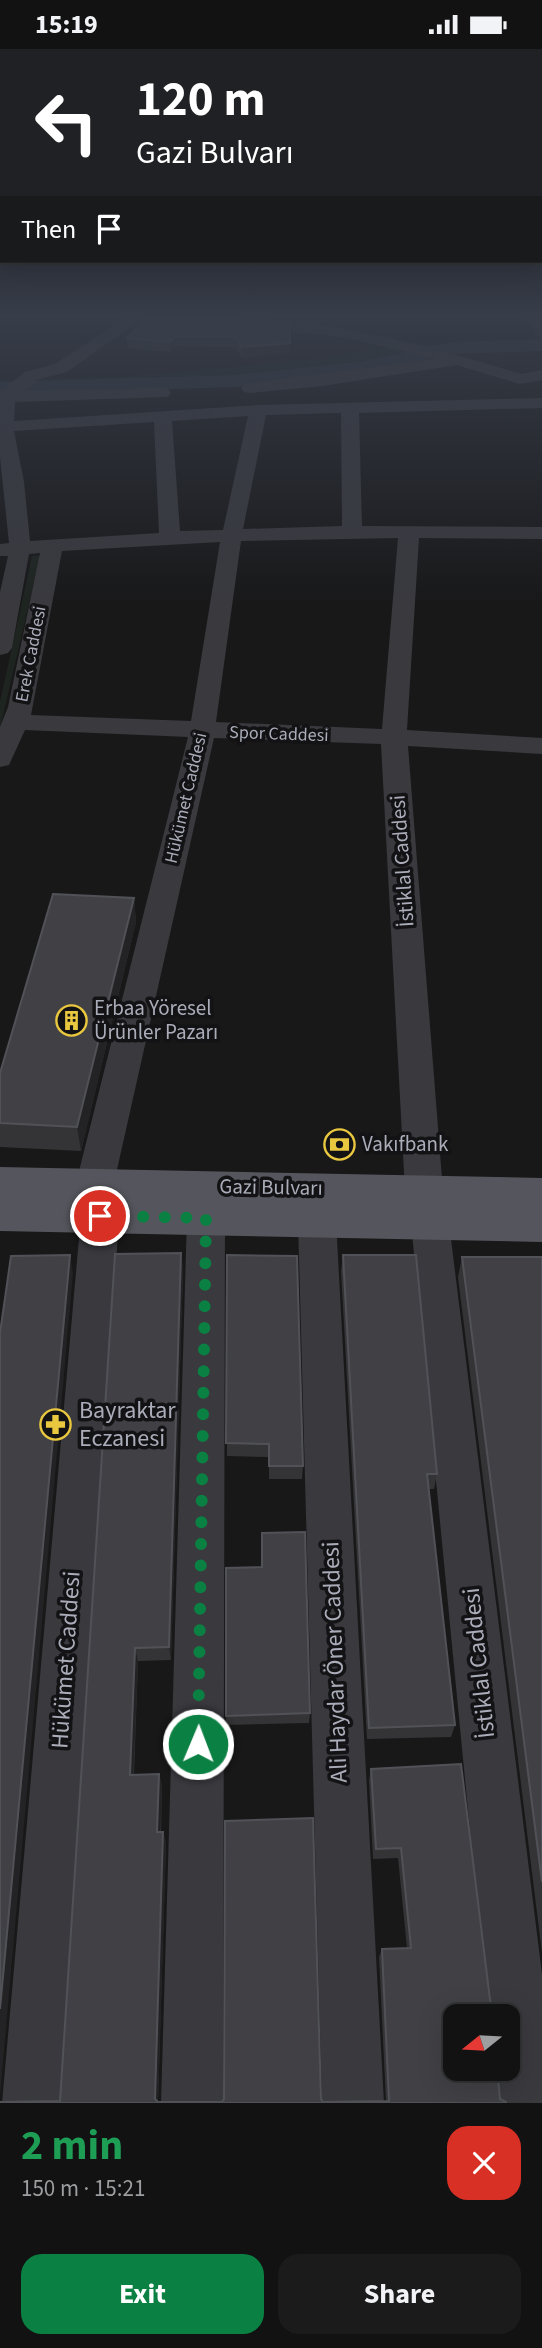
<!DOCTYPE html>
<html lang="en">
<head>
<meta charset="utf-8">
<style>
	:root { --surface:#121213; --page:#1b1b1c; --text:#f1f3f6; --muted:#9c9ea0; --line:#313233; --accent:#0b8043 }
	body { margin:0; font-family:"Source Sans 3",sans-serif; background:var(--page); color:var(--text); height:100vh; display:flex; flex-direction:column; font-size:26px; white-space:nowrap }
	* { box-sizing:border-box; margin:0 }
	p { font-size:23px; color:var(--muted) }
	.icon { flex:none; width:38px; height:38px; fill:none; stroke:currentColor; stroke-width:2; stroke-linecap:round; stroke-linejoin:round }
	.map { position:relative; height:2054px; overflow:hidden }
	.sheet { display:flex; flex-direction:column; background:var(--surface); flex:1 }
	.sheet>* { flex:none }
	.hud { position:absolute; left:0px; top:0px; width:542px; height:214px; box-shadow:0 7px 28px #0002,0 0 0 2px var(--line); background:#202124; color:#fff; overflow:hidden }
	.needle { width:46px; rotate:252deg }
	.fabs { position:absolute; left:443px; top:1955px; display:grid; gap:14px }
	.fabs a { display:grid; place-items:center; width:77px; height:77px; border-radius:14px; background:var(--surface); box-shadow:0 7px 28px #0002,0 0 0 2px var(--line); font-size:35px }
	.pin { position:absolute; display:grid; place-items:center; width:60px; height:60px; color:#fff; margin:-30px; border:4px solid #fff; border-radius:50%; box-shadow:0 2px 7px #0007 }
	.me { position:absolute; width:77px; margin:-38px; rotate:1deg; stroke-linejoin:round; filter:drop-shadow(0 0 5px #0008) }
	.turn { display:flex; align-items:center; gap:24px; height:147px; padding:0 21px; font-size:32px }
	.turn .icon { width:91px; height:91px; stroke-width:2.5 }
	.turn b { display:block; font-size:49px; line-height:60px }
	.then { display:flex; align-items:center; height:66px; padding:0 21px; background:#0003; gap:14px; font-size:26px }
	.round { display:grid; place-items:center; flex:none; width:74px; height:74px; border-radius:21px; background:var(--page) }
	.headline { display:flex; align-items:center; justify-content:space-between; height:119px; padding:0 21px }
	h1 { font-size:42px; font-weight:700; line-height:52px; color:#1e9e55 }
	.action { display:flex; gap:14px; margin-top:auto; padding:14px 21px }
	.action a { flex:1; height:80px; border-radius:21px; background:var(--accent); color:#fff; font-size:28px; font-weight:700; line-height:80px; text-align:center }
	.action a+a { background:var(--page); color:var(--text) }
	.status { display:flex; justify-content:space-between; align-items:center; height:49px; padding:0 35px; background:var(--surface); direction:ltr }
	.status svg { height:19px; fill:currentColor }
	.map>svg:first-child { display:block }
	.green { fill:#1e2420 }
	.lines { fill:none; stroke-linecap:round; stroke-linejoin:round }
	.river { fill:#2e343d; fill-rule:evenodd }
	.minor { fill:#39393e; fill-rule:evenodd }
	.major { fill:#55555d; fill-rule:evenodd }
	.wall { fill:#343437 }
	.shaded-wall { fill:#232325 }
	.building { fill:#414145; stroke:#515257; stroke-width:2 }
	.route { stroke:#0b8043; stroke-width:12; stroke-dasharray:0 21.6 }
	.labels { text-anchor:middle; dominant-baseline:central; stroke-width:7; stroke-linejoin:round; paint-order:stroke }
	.far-street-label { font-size:18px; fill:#aaadb9; stroke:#131214 }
	.street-label { font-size:21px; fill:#aaadb9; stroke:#131214 }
	.poi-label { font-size:21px; fill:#aaadb9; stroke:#131214; text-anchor:start }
	.near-poi-label { font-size:24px; fill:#aaadb9; stroke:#131214; text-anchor:start }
	.near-street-label { font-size:24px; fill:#aaadb9; stroke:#131214 }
</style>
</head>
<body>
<div class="status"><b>15:19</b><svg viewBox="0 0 49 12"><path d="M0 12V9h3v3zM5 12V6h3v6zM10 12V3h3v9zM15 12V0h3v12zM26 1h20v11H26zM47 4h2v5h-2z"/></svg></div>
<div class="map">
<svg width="542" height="2054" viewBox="0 0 542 2054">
	<rect width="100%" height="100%" fill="#181819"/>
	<path class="green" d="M542 291V302L447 303 422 313 251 335 110 341 0 342V331L117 328 184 323 318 310 418 293Z
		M32 507H40L0 680V653Z"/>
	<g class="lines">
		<path class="river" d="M542 290V302L453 305 358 325 236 338 0 345V333L236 326 358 313 453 293Z"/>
		<path class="minor" d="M125 269H143L67 323 37 331 24 342 162 339 168 340 171 344 168 348 15 353 14 372 258 356 542 349V359L359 364 362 477 542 478V490L419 489 407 681 542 689V705L408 697 443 1142 437 1153 424 1157 411 1153 405 1142 381 695 214 689 114 1134 108 1145 95 1149 82 1145 76 1134 188 688 25 681 9 716 0 718V678L8 658 40 504 29 505 12 599 8 604 0 606V543L8 507H0V495L9 494 0 408V343L25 323 55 315ZM341 364 342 477 243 480 266 366ZM248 367 223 481 180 482 172 372ZM154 373 159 484 30 492 24 433 14 382ZM398 489 382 680 216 673 241 492ZM220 493 191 672 31 666 62 502Z
			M244 269C339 273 430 297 521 325L542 321V331L520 335 457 316 323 337 250 344 244 343 241 339 244 335 435 310 348 289 239 277 236 274 239 271Z
			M518 269 540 270 542 288 536 286 530 276Z
			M100 1151 114 1156 119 1167 64 2054H2L81 1167 86 1156Z
			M206 1153 220 1158 225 1169 223 2054H161L187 1169 192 1158Z
			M317 1156 331 1161 336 1172 384 2054H322L298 1172 303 1161Z
			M430 1158 444 1163 449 1174 542 1925V2054H496L493 2020H508V1967H488L411 1174 416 1163Z"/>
		<path class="major" d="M0 1118 542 1129V1193L0 1182Z"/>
	</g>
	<path class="wall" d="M214 269 290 304 243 309 235 298 176 297 171 303 128 299 127 289Z
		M134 849 136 873 81 1102 0 1098V1024Z
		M181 1204 183 1222 171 1611 138 1612 134 1726 159 1725 162 1736 161 1783H163L166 1793 158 2053H222L224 2050 225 1772 313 1769 321 2050 323 2053 386 2052 379 1908 382 1900 407 1899 398 1809 373 1810 369 1731 371 1720 461 1715 492 1967H455V2020H497L500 2050 506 2053V2054H0V2053L60 2052 115 1205Z
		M227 1206 303 1417 302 1430H269V1408L227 1407Z
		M343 1206 437 1425 434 1440H429L455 1676 451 1688 367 1690 341 1222Z
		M462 1208H542V1904L458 1228Z
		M310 1664 309 1674 226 1676V1667Z"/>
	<path class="shaded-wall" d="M176 287V297L171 303 170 293Z
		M290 294V304L243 309 242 298Z
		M134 849 136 873 81 1102 77 1078Z
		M181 1204 183 1222 171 1611 169 1598Z
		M70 1206 73 1224 0 2047V1960Z
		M135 1599 138 1612 133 1737 130 1726Z
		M159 1725 162 1736 160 1793 157 1783Z
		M163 1783 166 1793 158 2054 155 2050Z"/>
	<path class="building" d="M147 269H214L290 274V294L242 298 234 287H176L170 293 127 289Z
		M53 845 134 849 77 1078 0 1074V1024Z
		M181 1204 169 1598 135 1599 130 1726 159 1725 157 1783H163L155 2050 158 2053H222L224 2050 225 1772 313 1769 321 2050 323 2053 389 2052 382 1900 411 1899 401 1799 376 1800 371 1720 461 1715 492 1967H455V2020H497L500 2050 506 2053V2054H0V2053L60 2052 115 1205Z
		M70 1206 0 1960V1284L11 1207Z
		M227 1206 297 1207 303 1417H269V1395L226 1394Z
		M343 1206H416L437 1425H427L455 1676 369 1679Z
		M462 1208H542V1833Z
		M305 1483 310 1664 226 1667V1519L262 1518V1484Z"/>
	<linearGradient id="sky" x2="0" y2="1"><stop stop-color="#0d0d0e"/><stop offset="0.48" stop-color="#373d49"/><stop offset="1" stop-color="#373d49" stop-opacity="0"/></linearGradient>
	<rect width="542" height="557" fill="url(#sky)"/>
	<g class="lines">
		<path class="route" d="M100 1167 206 1169 198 1695"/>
	</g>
	<defs>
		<symbol id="building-ring" viewBox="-11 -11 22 22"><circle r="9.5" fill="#131214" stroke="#e9c840" stroke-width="1.5"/><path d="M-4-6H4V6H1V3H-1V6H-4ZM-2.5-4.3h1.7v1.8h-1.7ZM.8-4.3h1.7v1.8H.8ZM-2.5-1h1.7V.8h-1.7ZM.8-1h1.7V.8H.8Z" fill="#e9c840"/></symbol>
		<symbol id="bank-ring" viewBox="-11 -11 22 22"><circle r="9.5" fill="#131214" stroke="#e9c840" stroke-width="1.5"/><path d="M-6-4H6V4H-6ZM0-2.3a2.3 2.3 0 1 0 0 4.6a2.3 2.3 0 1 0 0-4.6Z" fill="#e9c840"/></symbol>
		<symbol id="pharmacy-ring" viewBox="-11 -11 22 22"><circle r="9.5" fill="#131214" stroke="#e9c840" stroke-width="1.5"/><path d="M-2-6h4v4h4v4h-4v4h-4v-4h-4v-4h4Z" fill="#e9c840"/></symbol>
	</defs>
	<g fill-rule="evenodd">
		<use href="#building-ring" x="54" y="954" width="35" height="35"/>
		<use href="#bank-ring" x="322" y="1078" width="35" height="35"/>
		<use href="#pharmacy-ring" x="38" y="1358" width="35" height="35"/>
	</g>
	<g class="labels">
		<g class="far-street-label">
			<text transform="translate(31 605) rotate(-79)">Erek Caddesi</text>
			<text transform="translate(279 685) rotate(2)">Spor Caddesi</text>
			<text transform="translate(186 749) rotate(-77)">Hükümet Caddesi</text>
		</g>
		<g class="street-label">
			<text transform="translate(402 812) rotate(-94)">İstiklal Caddesi</text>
			<text transform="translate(271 1138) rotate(1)">Gazi Bulvarı</text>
		</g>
		<g class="poi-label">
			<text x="94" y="959">Erbaa Yöresel<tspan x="94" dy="24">Ürünler Pazarı</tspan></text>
			<text x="362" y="1095">Vakıfbank</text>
		</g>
		<g class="near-poi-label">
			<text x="79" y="1361">Bayraktar<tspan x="79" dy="28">Eczanesi</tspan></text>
		</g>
		<g class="near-street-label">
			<text transform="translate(66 1611) rotate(-86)">Hükümet Caddesi</text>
			<text transform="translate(335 1613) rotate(-92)">Ali Haydar Öner Caddesi</text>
			<text transform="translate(479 1614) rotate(-96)">İstiklal Caddesi</text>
		</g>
	</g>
</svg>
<div class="fabs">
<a><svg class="needle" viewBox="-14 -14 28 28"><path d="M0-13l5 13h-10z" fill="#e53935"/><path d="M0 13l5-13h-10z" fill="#9c9ea0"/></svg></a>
</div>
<div class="pin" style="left:100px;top:1167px;background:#d93025"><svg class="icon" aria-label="arrive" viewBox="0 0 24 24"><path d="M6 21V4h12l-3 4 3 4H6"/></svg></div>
<svg class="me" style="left:198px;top:1695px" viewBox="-20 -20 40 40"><circle r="17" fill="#0b8043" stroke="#fff" stroke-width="3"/><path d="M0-11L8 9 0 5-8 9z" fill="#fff"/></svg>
<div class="hud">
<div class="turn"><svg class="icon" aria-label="left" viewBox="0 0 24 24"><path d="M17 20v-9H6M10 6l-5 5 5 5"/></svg><div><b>120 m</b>Gazi Bulvarı</div></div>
<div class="then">Then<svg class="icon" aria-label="arrive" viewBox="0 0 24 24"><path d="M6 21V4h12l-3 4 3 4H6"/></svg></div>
</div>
</div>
<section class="sheet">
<div class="headline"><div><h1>2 min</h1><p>150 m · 15:21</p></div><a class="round" style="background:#d93025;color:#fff"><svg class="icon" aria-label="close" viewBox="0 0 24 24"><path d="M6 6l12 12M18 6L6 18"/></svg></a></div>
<div class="action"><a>Exit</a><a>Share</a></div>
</section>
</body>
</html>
